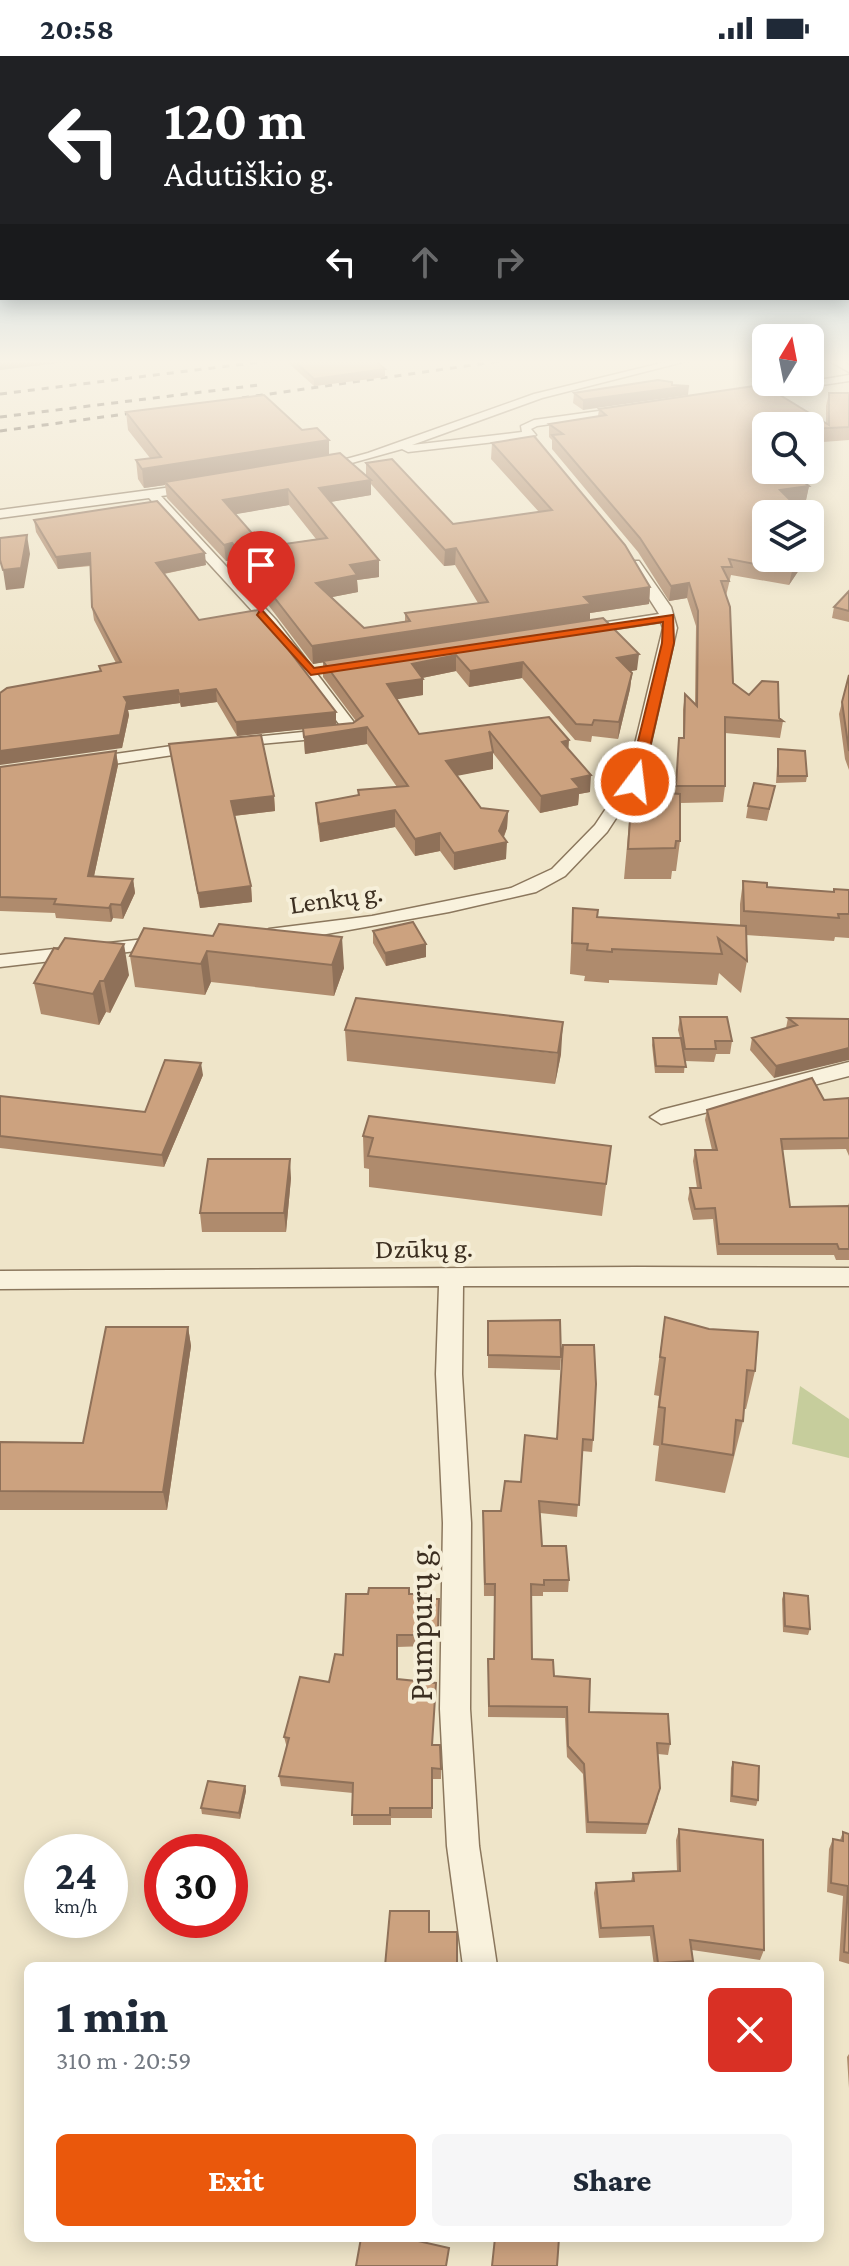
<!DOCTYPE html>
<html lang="en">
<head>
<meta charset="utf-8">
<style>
	:root { --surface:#fff; --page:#f6f6f7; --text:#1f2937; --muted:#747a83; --accent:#ea580c }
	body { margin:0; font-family:"Crimson Pro",serif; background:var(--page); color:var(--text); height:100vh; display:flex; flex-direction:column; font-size:30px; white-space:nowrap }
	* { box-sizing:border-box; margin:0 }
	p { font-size:26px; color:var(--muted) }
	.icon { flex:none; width:44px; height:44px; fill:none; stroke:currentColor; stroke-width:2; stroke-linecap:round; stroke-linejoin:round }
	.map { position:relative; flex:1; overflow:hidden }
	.drawer { position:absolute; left:24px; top:1906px; width:800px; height:280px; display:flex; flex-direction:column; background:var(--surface); border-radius:12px; box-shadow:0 4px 20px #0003 }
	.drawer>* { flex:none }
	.top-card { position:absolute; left:0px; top:0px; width:850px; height:244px; box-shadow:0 4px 20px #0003; background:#202124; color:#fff; overflow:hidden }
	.needle { width:52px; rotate:10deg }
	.fabs { position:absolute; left:752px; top:268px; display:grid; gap:16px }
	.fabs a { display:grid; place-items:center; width:72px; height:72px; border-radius:12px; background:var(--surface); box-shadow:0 4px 20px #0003; font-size:40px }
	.speed { position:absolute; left:24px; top:1778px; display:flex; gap:16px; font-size:40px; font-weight:700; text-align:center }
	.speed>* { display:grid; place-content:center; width:104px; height:104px; border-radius:50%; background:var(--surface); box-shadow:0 4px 20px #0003; line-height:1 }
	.speed small { font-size:20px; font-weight:400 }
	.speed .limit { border:12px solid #d22; background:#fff; color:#111 }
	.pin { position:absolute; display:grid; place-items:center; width:68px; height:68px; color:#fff; margin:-82px -34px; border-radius:50% 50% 50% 0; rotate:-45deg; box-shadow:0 0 8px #0007 }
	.pin .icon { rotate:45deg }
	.me { position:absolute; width:88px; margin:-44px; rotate:15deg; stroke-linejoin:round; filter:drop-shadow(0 0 6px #0008) }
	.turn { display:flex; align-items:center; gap:28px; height:168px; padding:0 32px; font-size:36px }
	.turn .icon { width:104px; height:104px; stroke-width:2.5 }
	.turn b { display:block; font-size:56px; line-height:68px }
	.lanes { display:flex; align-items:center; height:76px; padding:0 32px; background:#0003; justify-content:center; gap:40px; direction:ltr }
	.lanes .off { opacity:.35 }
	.round { display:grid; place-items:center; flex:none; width:84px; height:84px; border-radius:12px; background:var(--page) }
	.headline { display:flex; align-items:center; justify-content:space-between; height:136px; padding:0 32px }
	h1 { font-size:48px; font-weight:800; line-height:60px }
	.cta { display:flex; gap:16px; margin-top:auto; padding:16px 32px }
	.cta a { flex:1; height:92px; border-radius:12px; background:var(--accent); color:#fff; font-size:32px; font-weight:800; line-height:92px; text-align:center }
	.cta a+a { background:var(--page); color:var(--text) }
	.status { display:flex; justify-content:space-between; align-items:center; height:56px; padding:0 40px; background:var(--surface); direction:ltr }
	.status svg { height:22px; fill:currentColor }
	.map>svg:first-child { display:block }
	.green { fill:#c6cd9c }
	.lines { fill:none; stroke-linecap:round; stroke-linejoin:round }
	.minor-casing { stroke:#8b775d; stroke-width:3 }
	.minor { fill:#f9f2dd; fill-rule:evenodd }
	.rail { stroke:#3c2f21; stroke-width:3; stroke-dasharray:7 7; stroke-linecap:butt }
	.wall { fill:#af8b6d; fill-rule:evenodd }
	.shaded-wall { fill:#8f7159 }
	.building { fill:#cca27f; stroke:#8f7159; stroke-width:2; fill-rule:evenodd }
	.route { fill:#ea580c; stroke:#983908; stroke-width:2 }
	.labels { text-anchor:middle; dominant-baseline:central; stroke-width:8; stroke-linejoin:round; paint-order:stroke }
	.street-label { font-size:28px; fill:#3c2f21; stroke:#f6efd9 }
	.near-street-label { font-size:34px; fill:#3c2f21; stroke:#f6efd9 }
</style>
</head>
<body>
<div class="status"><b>20:58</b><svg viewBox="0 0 49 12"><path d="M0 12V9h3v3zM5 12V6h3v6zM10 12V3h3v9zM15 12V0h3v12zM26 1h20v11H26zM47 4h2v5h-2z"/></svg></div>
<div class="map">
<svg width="849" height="2210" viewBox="0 0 849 2210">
	<rect width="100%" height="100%" fill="#efe5c9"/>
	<path class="green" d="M800 1330 849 1363V1402L792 1388Z"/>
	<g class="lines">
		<defs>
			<path id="minor" d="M678 303H695L542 342 412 389 522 376 521 370 534 364 628 351 632 356 537 370 531 373 536 379 530 382 408 396 402 393 323 415 317 411 368 397 534 338Z
				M826 303H838L849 309V316Z
				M849 319V325L741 341 736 338Z
				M195 428 199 429V435L161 440 276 564 359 673V679L228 691V685L234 683 342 672 266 570 149 442 0 462V454Z
				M629 505H639L671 551 677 572 643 721 607 776 565 820 536 836 449 856 321 879 262 883 260 879 269 873 372 860 511 832 552 813 595 769 627 721 663 572 661 566 581 578 574 574 581 570 659 558 627 508Z
				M200 686 208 691 206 694 87 712 79 707 87 702Z
				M163 881 172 887 170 891 0 911V899Z
				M849 1006V1020L661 1068 650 1061 661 1054Z
				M637 1211 849 1212V1230H463L462 1318 471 1467 470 1653 479 1790 497 1910H463L447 1790 440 1653 443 1467 436 1318 439 1230 0 1233V1215Z"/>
		</defs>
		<use href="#minor" class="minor-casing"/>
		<use href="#minor" class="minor"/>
		<path class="rail" d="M0 338 285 303
			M242 342 514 303
			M0 361 259 329
			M0 375 147 355"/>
	</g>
	<path class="wall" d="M284 303H373L385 321 314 330Z
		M749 303H766V310L762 311Z
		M658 324 583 354 573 347 574 337Z
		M829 337H849V384L810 387V370H766V414H794V418L809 430 806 444 792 446 766 458 807 502 789 529 731 519 726 540 733 627 783 665 780 682 725 677V730L723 746 680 747V785L676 815H672L671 823H624L632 734 675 737 679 682H683V654L685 638 695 648 696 570 687 542 669 545 638 496 552 393V384L549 381V368L598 360 599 353 826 367V350Z
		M126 356 329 398 366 419V407L453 468 539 456 491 403 492 387 650 531 649 548 590 557V564L637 614 630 615 632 617 630 633 618 683 592 680 591 686 575 684 522 622 469 631 456 615 422 622 423 639 396 643 419 678 549 661 568 693 590 736 579 738 578 749 540 757 493 697V713L457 719 481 752 508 755 507 772 504 781 506 803 454 814 440 795 415 800 395 771 320 786 317 764 316 747 358 739V734L397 731 367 688 305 698 303 673 237 680 217 646 181 651 180 647 128 654 129 659 122 692 99 610 116 607 94 564 92 551 91 510 58 513 36 476 34 464 206 509 164 518 199 564 336 656V669L353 667 356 665 323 621V606L313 608 234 504 226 505 167 442 165 429 144 432 138 423 136 404 150 402 128 374ZM371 428 444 510 455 509 478 547 405 557V565L364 572 332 541 358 536 357 524 379 521V504L330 446 371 439ZM289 449 316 483 264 491 235 458Z
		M849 535V566L832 562 834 551Z
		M849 619V714L845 703 839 658Z
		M169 688 274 740 275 755 234 760 251 830 252 846 200 852Z
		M778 693 807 720 806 726 776 727Z
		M116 695 118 709 94 820 133 823 135 837 123 863 113 862 111 866 56 862 55 857 0 855V711Z
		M775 730 767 765 746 762 748 750Z
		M743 825 767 831 833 836 834 833 849 834V882L835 881 834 885 746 879 747 905 741 937 719 917 717 929 609 924V927L584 925 585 920 570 918 573 852 597 861 740 870V848Z
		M219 868 344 912 334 940 211 926 205 939 135 931 130 900 213 880Z
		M373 875 426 901 386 910 373 887Z
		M129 919 110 957 106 956 99 969 41 958 34 927Z
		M680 961 732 985 730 998H716L714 1006 685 1005 684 1017H655L652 989 653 982H680L678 974Z
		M788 962 849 963 774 1022 750 994 752 982 786 972Z
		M345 974 561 998 555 1028 347 1005Z
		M203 1019 164 1111 0 1092V1040L145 1056Z
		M849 1042V1100L846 1093 782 1094 790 1151 848 1150 849 1147V1204H836L834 1199H717L713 1163 693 1164 688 1143 690 1132H697L693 1105 695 1094H712L705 1064 707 1054Z
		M363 1080 611 1090 602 1160 369 1131V1113L364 1112Z
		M291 1122 286 1176H202L200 1157Z
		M665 1261 755 1315 746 1353H744L743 1365 725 1437 655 1425 659 1390 653 1389 659 1340 654 1339Z
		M488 1265 561 1301 560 1314 488 1312Z
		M188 1271 191 1290 167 1454H0V1386L83 1387Z
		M556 1383 593 1384 592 1396 582 1395 577 1461 540 1457 542 1490 569 1524 568 1536H543V1540H531L532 1603 554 1620 589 1656 670 1688 668 1699 658 1698V1742L646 1778 586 1777 583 1718 567 1701 565 1662 488 1661V1603H494V1540H484L483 1455H501L521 1426Z
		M784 1537 810 1573 808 1579 783 1576 782 1543Z
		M409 1538 427 1543H439L438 1584H428L427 1590 397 1591V1623L433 1689 441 1713V1723H432V1762H391V1769H353V1737L281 1730 279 1720 287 1692 284 1681 329 1626 343 1599Z
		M733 1706 758 1744 756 1750 730 1746 731 1712Z
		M245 1730 246 1735 240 1763 202 1758 201 1752Z
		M679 1773 764 1894 760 1904 692 1894 693 1905 692 1910H654L650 1880 599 1882 594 1837 596 1827 631 1825 633 1817 677 1815 676 1784Z
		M843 1776 849 1778V1908L839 1905 843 1840 827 1836 829 1793 833 1783 840 1784Z
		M849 1998V2032L847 2001Z"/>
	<path class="shaded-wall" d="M0 303H94L0 314Z
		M763 303H766V310L762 311Z
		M385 313V321L314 330V323Z
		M689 330 688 339 583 354V344Z
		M329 384V402L165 426V429L144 432 142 413Z
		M371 424V439L319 448V432Z
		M809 430 806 444 778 448 780 434Z
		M288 433 289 449 225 460 223 444Z
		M27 479 30 498 24 532 6 534 3 514Z
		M232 487 234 504 226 505 224 489Z
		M456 492 455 509 444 510 445 494Z
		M90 497 92 509 58 513 56 501Z
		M205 497 206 509 157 519 156 507Z
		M800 502H807L789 529 792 515Z
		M379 504V521L357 524 358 536 317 544 316 527 350 509Z
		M689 527 687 542 669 545 671 530Z
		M650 531 649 548 590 557V565L313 608 312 590 584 541Z
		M639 598 637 614 615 618 617 602Z
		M456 599V615L412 624V608Z
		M523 606 522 622 469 631 470 615Z
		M632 617 630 633 618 683 619 666Z
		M423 623V639L387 645V628Z
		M216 633 217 646 181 651 179 638Z
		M178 634 180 647 128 654 129 659 122 692 0 709V695L124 641Z
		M336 656V670L237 680 236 666Z
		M367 671V688L305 698 304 681Z
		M569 684 568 701 562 686Z
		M116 695 118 709 91 834 88 820Z
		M493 696V713L446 722V705Z
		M591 719 590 736 579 738 578 749 540 757 541 740 572 723Z
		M274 740 275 755 232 760 231 745Z
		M395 754V771L320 786 319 768Z
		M508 755 507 772 501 787 507 786 506 803 454 814V797L499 775Z
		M440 777V795L415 800V783Z
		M133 823 135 837 123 863 121 849Z
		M251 830 252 846 200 852 198 837Z
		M111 848 113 862 111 866 109 852Z
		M342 881 344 912 334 940 332 909Z
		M124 888 129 919 110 957 104 925Z
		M426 888V901L386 910 385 897Z
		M207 895 211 926 205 939 201 908Z
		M100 925 106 956 99 969 93 938Z
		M563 966 561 998 555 1028 558 997Z
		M849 992V1004L774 1022 776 1010Z
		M201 1007 203 1019 164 1111 162 1099Z
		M290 1103 291 1122 286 1176 284 1157Z
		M188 1271 191 1290 167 1454 163 1436Z
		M245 1730 246 1735 240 1763 239 1757Z"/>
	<path class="building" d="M292 303H373L385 313 314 323Z
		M658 324 672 326V329L689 330 583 344 574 337Z
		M754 330H765L829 369V337H849V371L810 373V370H766V414H788L809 430 780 434 804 458H766V502H800L792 515 729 503 732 511H722L729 525H721L730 551 733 627 749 639 762 625 778 626 779 662 783 665 725 661V730H676L679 682H684L685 638 697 650 698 555 689 527 671 530 640 482 552 379 563 378 549 368 606 359 599 353Z
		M264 339 302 374 317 372 329 384 142 413 136 404 161 401 126 356Z
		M534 380 625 489 650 531 584 541 591 548 312 590 232 487 224 489 165 426 340 397 371 424 319 432 379 504 350 509 357 519 316 527 364 572 410 565 405 557 488 546 456 492 445 494 366 407 392 403 453 468 552 454 492 387ZM288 433 327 482 264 491 223 444Z
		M157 445 205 497 156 507 199 564 258 554 336 656 236 666 216 633 179 638 178 634 124 641 127 646 120 679 0 695V637L7 632 101 615 99 610 121 606 92 551 90 497 56 501 34 464Z
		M27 479 21 512 3 514 0 504V482Z
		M849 535V555L834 551Z
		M603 562 639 598 617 602 632 617 619 666 594 664 592 669 576 668 523 606 470 615 456 599 412 608 423 623 387 628 419 678 549 661 569 684 562 686 591 719 572 723 580 732 541 740 489 675 493 696 446 705 481 752 508 755 499 775 507 786 454 797 440 777 415 783 395 754 319 768 316 747 359 739 358 734 408 730 367 671 304 681 303 672 353 667 363 660 323 605Z
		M849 619V695L842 646Z
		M261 679 274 740 231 745 251 830 198 837 169 688Z
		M778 693 805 695 807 720H778Z
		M116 695 88 820 133 823 121 849 111 848 109 852 54 848 56 843 0 841V711Z
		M754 727 775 730 769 753 748 750Z
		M632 734 680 738V785H676L675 792 628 793Z
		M743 825 767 827V831L834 836V833L849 834V858H838L839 862 744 855Z
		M573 852 598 854 597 861 746 870 747 905 718 882 722 898 612 893V896L587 894 588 888 572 887Z
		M413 866 426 888 385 897 373 875Z
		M219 868 342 881 332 909 207 895 201 908 130 900 144 872 213 880Z
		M65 882 124 888 104 925H100L93 938 34 927 54 892 58 893Z
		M356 942 563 966 558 997 345 974Z
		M680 961H727L732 985H715L716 993H685Z
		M788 962 849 963V992L776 1010 752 982 797 969Z
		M653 982H681L686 1011 656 1010Z
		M165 1004 201 1007 162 1099 0 1080V1040L145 1056Z
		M812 1022 824 1044 849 1042V1082L781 1083 790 1151 849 1150V1193H839L837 1188H719L715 1152 695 1153 690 1132H701L695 1094H717L707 1054Z
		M369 1060 611 1090 606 1128 368 1100 373 1082 363 1080Z
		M208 1103H290L284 1157H200Z
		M665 1261 709 1273 758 1276 755 1315 747 1314 743 1365 736 1364 733 1399 662 1388 665 1352 659 1351 665 1302 660 1301Z
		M560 1264 561 1301 488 1299V1265Z
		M106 1271H188L163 1436 0 1435V1386L83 1387Z
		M563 1289H594L596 1328 593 1384 583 1383 579 1449 539 1445 542 1490H566L569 1524H544V1529L531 1528 532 1603 553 1604 554 1620 590 1623 589 1656 668 1658 670 1688 657 1687 660 1732 648 1768 588 1766 584 1708 568 1690 567 1651 489 1650 488 1603H494L495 1528H485L483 1455H501L505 1425 521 1426 525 1379 557 1383Z
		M369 1532H409V1538H427V1543H439L438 1573H428L427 1579H397V1623L436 1627 432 1689H440L441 1713 432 1712V1752H390V1759H352L353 1727 279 1720 289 1682 284 1681 300 1621 329 1626 335 1598 343 1599 346 1538H368Z
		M784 1537 808 1540 810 1573 785 1570Z
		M733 1706 759 1710 758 1744 732 1740Z
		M208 1725 245 1730 239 1757 201 1752Z
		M679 1773 763 1784 764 1894 690 1884 693 1905 658 1907 653 1870 601 1872 596 1827 634 1825 633 1817 680 1815Z
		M843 1776 849 1778V1897L844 1896 848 1830 831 1827 833 1783 843 1785Z
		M390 1855H429V1876H457V1910H385Z
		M361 2182H405L449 2192 446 2210H356Z
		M495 2182H559L557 2210H492Z"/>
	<linearGradient id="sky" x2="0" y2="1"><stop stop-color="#8fbad6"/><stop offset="0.5" stop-color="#f8f3e7"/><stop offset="1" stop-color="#f8f3e7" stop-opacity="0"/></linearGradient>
	<rect width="849" height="612" fill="url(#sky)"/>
	<path class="route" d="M261 553 314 612 673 559 674 587 642 726 635 730 628 726 662 587 663 566 311 619 257 559Z"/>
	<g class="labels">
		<g class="street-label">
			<text transform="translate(336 842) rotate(-8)">Lenkų g.</text>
			<text transform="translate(424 1192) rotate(-1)">Dzūkų g.</text>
		</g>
		<g class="near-street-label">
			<text transform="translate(420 1566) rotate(-90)">Pumpurų g.</text>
		</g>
	</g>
</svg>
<div class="fabs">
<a><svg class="needle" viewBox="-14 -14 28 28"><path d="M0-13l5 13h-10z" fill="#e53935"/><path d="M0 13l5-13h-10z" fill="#747a83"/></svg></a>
<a><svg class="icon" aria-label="search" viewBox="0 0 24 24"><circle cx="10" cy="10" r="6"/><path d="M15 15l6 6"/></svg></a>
<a><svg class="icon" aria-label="layers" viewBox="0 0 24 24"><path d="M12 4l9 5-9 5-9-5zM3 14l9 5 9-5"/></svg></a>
</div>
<div class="speed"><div>24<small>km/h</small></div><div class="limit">30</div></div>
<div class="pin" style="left:261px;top:557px;background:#d93025"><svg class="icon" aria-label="arrive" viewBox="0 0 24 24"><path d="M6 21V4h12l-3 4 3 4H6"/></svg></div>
<svg class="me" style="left:635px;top:726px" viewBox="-20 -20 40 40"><circle r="17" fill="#ea580c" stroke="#fff" stroke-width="3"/><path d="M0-11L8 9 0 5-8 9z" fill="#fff"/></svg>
<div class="top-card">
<div class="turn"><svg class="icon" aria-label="left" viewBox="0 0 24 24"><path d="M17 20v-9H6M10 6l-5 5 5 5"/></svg><div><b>120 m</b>Adutiškio g.</div></div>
<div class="lanes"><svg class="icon" aria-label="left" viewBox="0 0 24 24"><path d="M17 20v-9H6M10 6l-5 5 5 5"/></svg><svg class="icon off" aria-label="ahead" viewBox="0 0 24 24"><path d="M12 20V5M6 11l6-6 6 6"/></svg><svg class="icon off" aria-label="right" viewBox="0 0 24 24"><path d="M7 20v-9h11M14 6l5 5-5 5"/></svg></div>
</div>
<section class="drawer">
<div class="headline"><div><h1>1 min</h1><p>310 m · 20:59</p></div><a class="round" style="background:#d93025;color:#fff"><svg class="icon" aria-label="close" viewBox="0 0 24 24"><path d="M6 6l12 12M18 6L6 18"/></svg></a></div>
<div class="cta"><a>Exit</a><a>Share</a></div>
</section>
</div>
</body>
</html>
